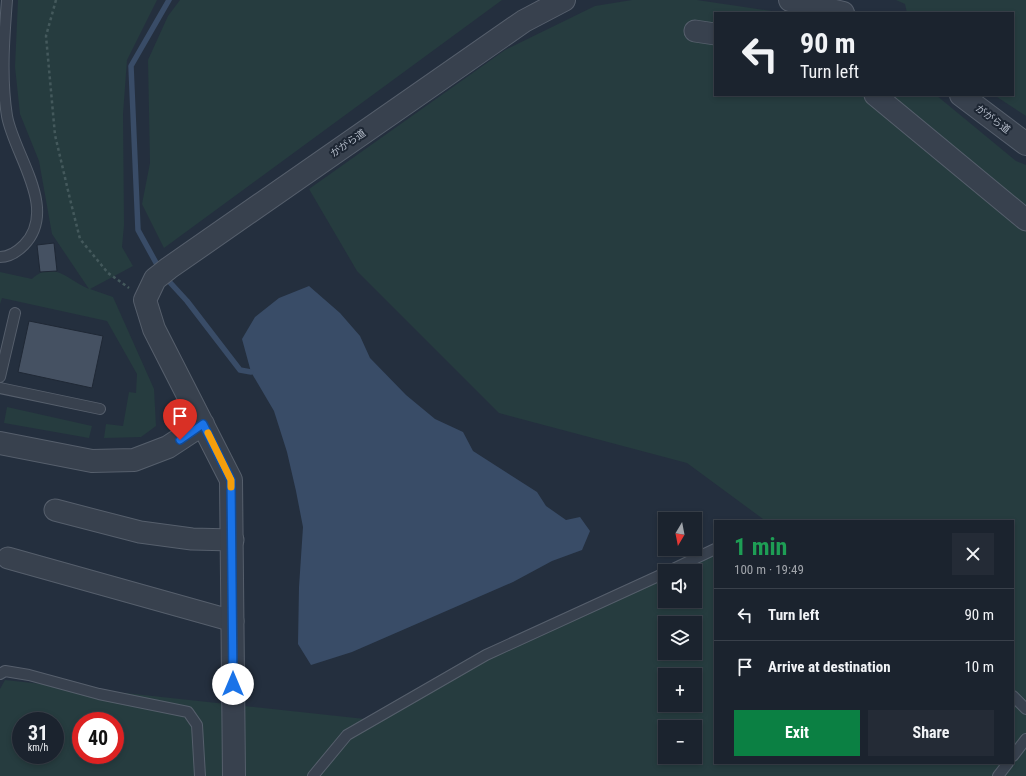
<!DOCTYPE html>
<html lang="en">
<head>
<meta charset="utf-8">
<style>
	:root { --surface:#1b232e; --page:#242b36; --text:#f1f3f6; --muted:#a0a4aa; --line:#39404a; --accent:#0b8043 }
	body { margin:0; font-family:"Roboto Condensed","Noto Sans JP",sans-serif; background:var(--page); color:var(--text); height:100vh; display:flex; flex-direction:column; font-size:15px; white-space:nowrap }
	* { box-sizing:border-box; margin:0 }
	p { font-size:13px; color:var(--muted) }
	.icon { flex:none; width:22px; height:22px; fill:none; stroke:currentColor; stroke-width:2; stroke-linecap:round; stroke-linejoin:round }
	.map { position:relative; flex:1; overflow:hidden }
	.drawer { position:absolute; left:714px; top:520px; width:300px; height:244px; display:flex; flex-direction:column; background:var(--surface); border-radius:0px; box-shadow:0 2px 6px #0003,0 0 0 1px var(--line) }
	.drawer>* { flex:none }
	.top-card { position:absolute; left:714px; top:12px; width:300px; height:84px; border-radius:0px; box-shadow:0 2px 6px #0003,0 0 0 1px var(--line); background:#1b232e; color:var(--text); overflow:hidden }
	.needle { width:26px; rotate:190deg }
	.fabs { position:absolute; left:658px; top:512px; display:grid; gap:8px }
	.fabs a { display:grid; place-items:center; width:44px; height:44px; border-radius:0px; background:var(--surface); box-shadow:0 2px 6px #0003,0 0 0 1px var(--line); font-size:20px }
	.speed { position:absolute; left:12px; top:712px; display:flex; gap:8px; font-size:20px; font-weight:700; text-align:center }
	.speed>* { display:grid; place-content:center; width:52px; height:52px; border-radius:50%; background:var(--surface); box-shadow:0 2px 6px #0003,0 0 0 1px var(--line); line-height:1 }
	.speed small { font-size:10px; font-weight:400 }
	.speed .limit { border:6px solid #d22; background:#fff; color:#111 }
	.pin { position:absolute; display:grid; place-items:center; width:34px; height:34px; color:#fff; margin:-41px -17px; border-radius:50% 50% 50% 0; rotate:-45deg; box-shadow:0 0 4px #0007 }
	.pin .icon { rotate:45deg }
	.me { position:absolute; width:44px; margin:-22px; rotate:0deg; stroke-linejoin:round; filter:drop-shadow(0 0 3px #0008) }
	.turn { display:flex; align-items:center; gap:14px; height:84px; padding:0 20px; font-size:18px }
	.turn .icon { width:52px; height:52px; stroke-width:2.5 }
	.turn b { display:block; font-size:28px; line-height:34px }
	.round { display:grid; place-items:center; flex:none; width:42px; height:42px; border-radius:0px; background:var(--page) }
	.headline { display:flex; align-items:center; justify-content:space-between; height:68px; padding:0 20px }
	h1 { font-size:24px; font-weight:700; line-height:30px; color:#1e9e55 }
	.button { display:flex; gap:8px; margin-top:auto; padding:8px 20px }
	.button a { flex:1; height:46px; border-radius:0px; background:var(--accent); color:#fff; font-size:16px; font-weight:700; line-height:46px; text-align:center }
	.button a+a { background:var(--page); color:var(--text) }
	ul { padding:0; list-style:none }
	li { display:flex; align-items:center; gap:12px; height:52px; padding:0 20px; border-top:1px solid var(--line) }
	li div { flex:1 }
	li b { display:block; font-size:15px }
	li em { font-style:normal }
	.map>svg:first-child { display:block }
	.green { fill:#263c3f; fill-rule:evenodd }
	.water { fill:#394c67 }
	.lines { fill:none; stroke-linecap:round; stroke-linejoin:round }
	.stream { stroke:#394c67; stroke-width:5.5 }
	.building { fill:#455162; stroke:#1f2835 }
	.service-casing { stroke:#565f6c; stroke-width:12 }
	.minor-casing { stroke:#565f6c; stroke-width:23 }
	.tertiary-casing { stroke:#565f6c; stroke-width:24 }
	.path { stroke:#44595c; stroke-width:2.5; stroke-dasharray:3 3; stroke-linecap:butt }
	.service { stroke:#38414e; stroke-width:10 }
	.minor { stroke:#38414e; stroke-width:21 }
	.tertiary { stroke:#38414e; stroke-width:22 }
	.route-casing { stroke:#114b97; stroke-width:10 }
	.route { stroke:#1a73e8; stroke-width:7 }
	.slow { stroke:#f59e0b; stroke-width:7 }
	.labels { text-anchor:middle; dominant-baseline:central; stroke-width:4; stroke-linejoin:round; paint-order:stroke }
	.street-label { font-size:10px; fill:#b4bcc9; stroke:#1d2633 }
</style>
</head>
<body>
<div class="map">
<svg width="1026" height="776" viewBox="0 0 1026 776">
	<rect width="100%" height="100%" fill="#242f3e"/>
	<path class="green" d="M18 0H157L127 60 123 114 124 225 122 247 133 266 90 289 113 297 154 389 156 426 141 437 104 438 106 424 123 426 129 392 136 393 137 374 107 321 2 298 0 304V272L32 279C53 259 69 281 89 289L52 234 39 161 20 114 15 67Z
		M180 0H502L164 248 142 204 150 163 148 60 168 16Z
		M632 0H697L785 13H715V95H936L1016 161 1026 165V776H0V689L5 680 365 719 715 543V763H1013V521H760L763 519 687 463 499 413 357 271 309 189 505 50 595 6ZM665 571H695V601H665ZM665 623H695V653H665ZM665 675H695V705H665ZM21 721H55V755H21ZM81 721H115V755H81ZM665 727H695V757H665Z
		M896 0H1026V116L994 95H1013V13H907L905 4Z
		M7 407 92 426 89 438 4 423Z"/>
	<path class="water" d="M309 286 340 313 360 336 370 358 406 395 435 419 463 432 473 451 537 492 546 506 566 520 580 517 590 531 582 550 552 561 513 582 352 652 311 665 298 644 299 587 303 527 296 491 287 452 274 411 251 372 242 339 255 317 279 298Z"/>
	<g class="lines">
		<path class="stream" d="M160 270 138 230 131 66 169 0
			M165 277 187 301 240 370 251 372"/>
	</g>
	<path class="building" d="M54 243 57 271 40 272 37 245Z
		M29 321 103 336 92 388 18 372Z"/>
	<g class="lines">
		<defs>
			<path id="service" d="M0 257C10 257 17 252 24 245 59 209 14 155 7 116 1 78 4 38 7 0
				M0 377 15 313
				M0 388 100 409
				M669 571 715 549
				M0 674 5 671 29 675 99 694 188 712 197 725 200 776
				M1013 696 1026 709
				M1013 756 1026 739
				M313 776 347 735 486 655 665 573
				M998 776 1008 763"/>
			<path id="minor" d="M695 31 715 34
				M875 95 1026 220
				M55 510 140 532 192 539 233 540
				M8 558 233 621"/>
			<path id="tertiary" d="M790 0 843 13
				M961 95 1026 144
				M0 443 92 461 134 460 168 447 203 424
				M234 776 231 480 154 329 145 300 155 279 169 268 524 21 564 0"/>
		</defs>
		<use href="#service" class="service-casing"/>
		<use href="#minor" class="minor-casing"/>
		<use href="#tertiary" class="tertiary-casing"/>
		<path class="path" d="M56 0 46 36 55 135 70 199 80 239 108 273 129 288"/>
		<use href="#service" class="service"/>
		<use href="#minor" class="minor"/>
		<use href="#tertiary" class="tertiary"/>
	</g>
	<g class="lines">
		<defs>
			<path id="route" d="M180 440 203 424 231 480 233 684"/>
		</defs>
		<use href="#route" class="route-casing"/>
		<use href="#route" class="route"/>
		<path class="slow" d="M208 433 231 480V487"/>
	</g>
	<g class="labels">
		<g class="street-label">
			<text transform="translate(993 119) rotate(37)">ががら道</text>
			<text transform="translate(348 143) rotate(-35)">ががら道</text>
		</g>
	</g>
</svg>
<div class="fabs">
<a><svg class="needle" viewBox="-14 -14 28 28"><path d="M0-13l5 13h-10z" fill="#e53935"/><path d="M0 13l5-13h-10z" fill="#a0a4aa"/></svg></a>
<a><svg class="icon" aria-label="sound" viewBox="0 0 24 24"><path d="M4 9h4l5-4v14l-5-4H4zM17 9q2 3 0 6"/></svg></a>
<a><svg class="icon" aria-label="layers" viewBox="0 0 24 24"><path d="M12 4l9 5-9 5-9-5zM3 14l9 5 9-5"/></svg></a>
<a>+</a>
<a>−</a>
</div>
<div class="speed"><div>31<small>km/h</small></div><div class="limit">40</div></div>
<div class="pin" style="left:180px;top:440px;background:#d93025"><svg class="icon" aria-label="arrive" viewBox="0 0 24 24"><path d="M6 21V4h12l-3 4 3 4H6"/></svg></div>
<svg class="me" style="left:233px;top:684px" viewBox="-20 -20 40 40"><circle r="19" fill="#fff"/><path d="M0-13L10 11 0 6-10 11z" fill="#1a73e8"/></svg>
<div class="top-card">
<div class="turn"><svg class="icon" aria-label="left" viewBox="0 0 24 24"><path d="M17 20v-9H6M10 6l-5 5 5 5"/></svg><div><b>90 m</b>Turn left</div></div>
</div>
<section class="drawer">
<div class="headline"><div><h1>1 min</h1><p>100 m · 19:49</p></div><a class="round"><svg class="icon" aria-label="close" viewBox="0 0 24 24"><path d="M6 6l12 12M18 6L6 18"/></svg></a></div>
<ul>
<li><svg class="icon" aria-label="left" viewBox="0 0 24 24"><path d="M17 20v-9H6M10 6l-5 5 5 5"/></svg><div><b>Turn left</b></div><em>90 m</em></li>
<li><svg class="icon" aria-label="arrive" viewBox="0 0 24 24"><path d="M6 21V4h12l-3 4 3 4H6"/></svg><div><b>Arrive at destination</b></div><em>10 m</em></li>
</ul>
<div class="button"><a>Exit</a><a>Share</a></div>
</section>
</div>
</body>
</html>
